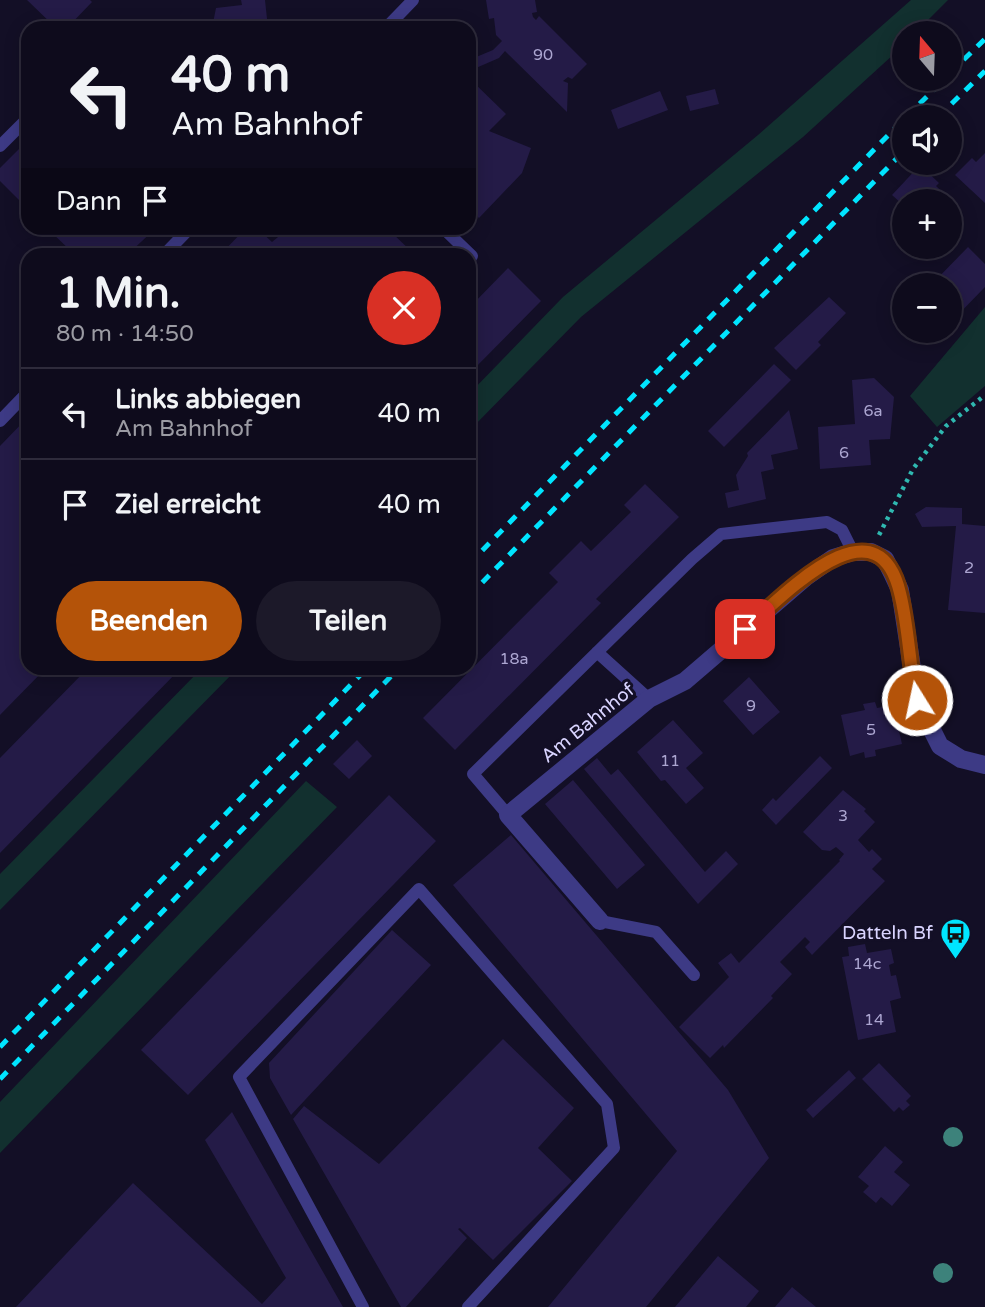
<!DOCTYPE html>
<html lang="de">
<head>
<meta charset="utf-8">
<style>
	:root { --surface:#0e0b1c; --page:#1c1929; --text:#f1f3f6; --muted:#9b9ba3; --line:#2e2b3b; --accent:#b45309 }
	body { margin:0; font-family:"Varela Round",sans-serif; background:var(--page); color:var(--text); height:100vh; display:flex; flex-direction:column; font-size:26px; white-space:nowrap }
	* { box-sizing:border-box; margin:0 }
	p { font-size:23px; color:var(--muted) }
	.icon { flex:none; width:38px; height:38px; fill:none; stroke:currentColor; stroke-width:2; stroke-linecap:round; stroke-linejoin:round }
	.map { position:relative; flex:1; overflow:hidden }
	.details { position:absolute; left:21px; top:248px; width:455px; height:427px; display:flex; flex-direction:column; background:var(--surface); border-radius:21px; box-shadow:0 4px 18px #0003,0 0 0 2px var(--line) }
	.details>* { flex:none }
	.hud { position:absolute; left:21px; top:21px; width:455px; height:214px; border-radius:21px; box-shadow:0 4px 18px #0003,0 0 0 2px var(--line); background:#0e0b1c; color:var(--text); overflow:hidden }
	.needle { width:46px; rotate:341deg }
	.fabs { position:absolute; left:892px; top:21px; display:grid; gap:14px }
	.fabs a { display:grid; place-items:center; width:70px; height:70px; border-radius:50%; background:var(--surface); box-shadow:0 4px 18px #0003,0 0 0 2px var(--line); font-size:35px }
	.pin { position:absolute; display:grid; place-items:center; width:60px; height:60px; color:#fff; margin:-30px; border-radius:14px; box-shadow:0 4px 10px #0006 }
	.me { position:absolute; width:77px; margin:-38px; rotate:350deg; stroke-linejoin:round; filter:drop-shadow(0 0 5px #0008) }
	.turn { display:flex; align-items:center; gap:24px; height:147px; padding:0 35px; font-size:32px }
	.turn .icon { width:91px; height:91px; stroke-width:2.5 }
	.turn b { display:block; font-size:49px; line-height:60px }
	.then { display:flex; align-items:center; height:66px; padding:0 35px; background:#0003; gap:14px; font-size:26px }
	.round { display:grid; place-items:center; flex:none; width:74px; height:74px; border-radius:37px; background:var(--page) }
	.summary { display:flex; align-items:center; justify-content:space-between; height:119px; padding:0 35px }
	h1 { font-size:42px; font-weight:800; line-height:52px }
	.button { display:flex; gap:14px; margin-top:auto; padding:14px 35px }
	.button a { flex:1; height:80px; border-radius:42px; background:var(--accent); color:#fff; font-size:28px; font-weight:800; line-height:80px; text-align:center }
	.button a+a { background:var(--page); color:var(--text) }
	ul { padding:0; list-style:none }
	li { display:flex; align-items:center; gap:21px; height:91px; padding:0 35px; border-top:2px solid var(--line) }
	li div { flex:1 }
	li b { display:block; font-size:26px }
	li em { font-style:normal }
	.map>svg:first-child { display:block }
	.green { fill:#12302f }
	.building { fill:#241b47 }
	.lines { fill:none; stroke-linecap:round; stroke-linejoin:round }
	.path { stroke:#2fb8b0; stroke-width:4.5; stroke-dasharray:3.5 5; stroke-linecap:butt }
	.service { stroke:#3d3a85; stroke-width:12 }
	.minor { stroke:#3d3a85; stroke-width:18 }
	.rail { stroke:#00e5ff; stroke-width:5; stroke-dasharray:10 9; stroke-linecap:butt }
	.tree { fill:#3d827b }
	.route-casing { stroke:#753606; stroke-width:18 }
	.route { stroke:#b45309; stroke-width:12 }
	.labels { text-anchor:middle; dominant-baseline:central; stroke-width:6; stroke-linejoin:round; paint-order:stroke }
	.number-label { font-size:16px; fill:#aca6d1 }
	.street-label { font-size:19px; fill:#d9d4ff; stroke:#130f26 }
	.poi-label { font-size:19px; fill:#d9d4ff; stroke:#130f26; text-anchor:end }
</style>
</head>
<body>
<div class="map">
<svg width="985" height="1307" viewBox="0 0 985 1307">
	<rect width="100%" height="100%" fill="#130f26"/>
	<path class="green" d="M911 0H948L915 33H905V44L803 137 581 317 469 431V394L563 297 758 135Z
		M985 307V386L937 427 910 396Z
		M201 669H237L0 910V874Z
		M306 781 337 807 0 1153V1102Z"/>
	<path class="building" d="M27 0H90L92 2 67 28H56Z
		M241 0H265L268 28H212L216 8 242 5Z
		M486 0H535L537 12 532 13 533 17 536 20 539 16 587 64 572 79 568 77 563 81 568 83 567 112 505 51 499 58 469 71V60L493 50 502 41 496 35 494 18 489 19Z
		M469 78 506 114 489 131 531 148 522 173 479 218 469 208Z
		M715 89 719 104 690 111 686 96Z
		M660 91 668 110 618 129 611 110Z
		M28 140V209L0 181V168Z
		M985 153V203L955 175 972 158 976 162Z
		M920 165 939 183 936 186 955 204 950 209V201L905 200 902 204 892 195Z
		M47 228H156L127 255H75Z
		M246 228H257L272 242 289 228H387L416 256H219Z
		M968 247 985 264V287L953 320 950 317V285H931Z
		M508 268 541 301 469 374V308Z
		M829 297 846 313 818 342 821 345 796 370 774 348Z
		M774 364 791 380 724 447 708 431Z
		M874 378 894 397 890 439 869 440 871 465 820 469 818 427 855 424 852 380Z
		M789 410 798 449 771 455 774 469 761 472 766 499 728 508 725 493 739 490 736 475 748 456 747 453Z
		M28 417V668H46L0 715V446Z
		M645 484 679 517 596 599 601 603 455 750 423 718 558 582 549 573 581 541 591 551 631 512 624 505Z
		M926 507 962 508V524L985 526V613L948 610 956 526 922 527 915 514Z
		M88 668H181L0 853V758Z
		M749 677 780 712 753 735 723 701Z
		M875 702 877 708 893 705 902 744 875 750 876 756 865 758 864 752 850 756 841 715 865 710 863 704Z
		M673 720 703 753 686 768 704 788 686 804 665 780 661 781 637 752Z
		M357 740 372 756 349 779 333 764Z
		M820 756 832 768 776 825 762 810 773 798 776 801Z
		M597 758 611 775 618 769 705 872 726 851 738 864 698 904 584 769Z
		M573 780 645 865 617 889 545 804Z
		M843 790 866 809 864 811 875 822 858 840 869 852 872 849 882 859 872 869 885 881 812 955 805 947 810 942 805 937 780 962 792 974 771 996 773 998 724 1048 723 1045 710 1058 679 1027 729 977 718 963 731 953 739 963 840 861 839 860 844 854 836 847 830 851 822 850 803 832Z
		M389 795 436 841 188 1095 141 1050Z
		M511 835 728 1090 769 1158 646 1307H548L677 1151 453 885Z
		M392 930 431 965 291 1115 270 1078 269 1063Z
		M865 944 867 953 891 949 894 963 889 965 891 976 896 975 901 998 890 1001 896 1032 858 1040 842 957 849 956 848 947Z
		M503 1039 574 1108 538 1148 572 1181 493 1260 460 1228 458 1229 467 1238 406 1307H401L293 1119 304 1106 379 1164Z
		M879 1063 911 1096 906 1101 910 1105 903 1111 899 1107 894 1112 862 1079Z
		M849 1070 856 1078 813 1118 806 1110Z
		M232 1112 343 1307H16L133 1183 262 1304 286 1278 205 1140Z
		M885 1146 903 1162 894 1172 910 1185 892 1206 881 1197 876 1203 863 1192 869 1186 858 1177Z
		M718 1256 759 1291 746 1307H675Z
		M792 1287 816 1307H775Z"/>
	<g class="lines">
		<path class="path" d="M879 535 913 469 946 426 985 395"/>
		<path class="service" d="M386 28 413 0
			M0 146 28 118
			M443 228 472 256
			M163 256 190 228
			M0 421 28 392
			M597 652 649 699
			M508 815 473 774 692 559 721 534 827 522 842 530 853 552
			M600 921 656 932 694 975
			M363 1307 239 1077 419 889 607 1104 614 1148 468 1307"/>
		<path class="minor" d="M600 921 508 815 649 699 685 681 806 577 833 558 853 552H871L885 559 892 573 900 590 917 700 940 746 961 759 985 765"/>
		<path class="rail" d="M950 73 985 39
			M906 117 945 79
			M938 117 985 71
			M469 564 905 118
			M469 596 905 150
			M0 1047 367 668
			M0 1079 399 668"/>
	</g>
	<g class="tree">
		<circle cx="953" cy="1137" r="10"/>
		<circle cx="943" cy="1273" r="10"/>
	</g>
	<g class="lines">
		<defs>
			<path id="route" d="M745 629C782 597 877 495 900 593 909 629 909 665 917 700"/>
		</defs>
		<use href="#route" class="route-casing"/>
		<use href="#route" class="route"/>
	</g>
	<defs>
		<symbol id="bus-pin" viewBox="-11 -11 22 30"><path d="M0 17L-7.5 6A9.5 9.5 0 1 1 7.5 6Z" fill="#00e5ff" stroke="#130f26"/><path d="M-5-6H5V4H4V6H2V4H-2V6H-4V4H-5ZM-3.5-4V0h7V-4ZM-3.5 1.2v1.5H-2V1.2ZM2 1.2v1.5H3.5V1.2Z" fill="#111"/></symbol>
	</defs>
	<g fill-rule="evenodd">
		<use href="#bus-pin" x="938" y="916" width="35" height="47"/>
	</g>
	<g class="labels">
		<g class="number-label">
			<text x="543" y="55">90</text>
			<text x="873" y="411">6a</text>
			<text x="844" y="453">6</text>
			<text x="969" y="568">2</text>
			<text x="514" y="659">18a</text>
			<text x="751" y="706">9</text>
			<text x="871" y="730">5</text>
			<text x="670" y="761">11</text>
			<text x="843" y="816">3</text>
			<text x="867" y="964">14c</text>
			<text x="874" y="1020">14</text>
		</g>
		<g class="street-label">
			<text transform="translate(588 723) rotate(-39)">Am Bahnhof</text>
		</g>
		<g class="poi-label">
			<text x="933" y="933">Datteln Bf</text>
		</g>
	</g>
</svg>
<div class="fabs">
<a><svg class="needle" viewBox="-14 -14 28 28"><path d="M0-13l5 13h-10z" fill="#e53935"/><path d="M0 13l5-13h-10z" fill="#9b9ba3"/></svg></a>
<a><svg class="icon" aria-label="sound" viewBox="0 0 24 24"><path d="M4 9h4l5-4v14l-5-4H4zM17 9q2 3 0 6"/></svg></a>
<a>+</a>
<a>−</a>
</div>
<div class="pin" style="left:745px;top:629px;background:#d93025"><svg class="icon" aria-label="arrive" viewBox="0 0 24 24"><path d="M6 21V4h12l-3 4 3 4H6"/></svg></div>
<svg class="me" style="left:917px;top:700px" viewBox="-20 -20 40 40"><circle r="17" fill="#b45309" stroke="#fff" stroke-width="3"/><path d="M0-11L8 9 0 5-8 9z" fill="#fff"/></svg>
<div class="hud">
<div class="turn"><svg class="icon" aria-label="left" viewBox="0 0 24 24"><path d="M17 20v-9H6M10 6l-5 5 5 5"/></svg><div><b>40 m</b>Am Bahnhof</div></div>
<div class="then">Dann<svg class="icon" aria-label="arrive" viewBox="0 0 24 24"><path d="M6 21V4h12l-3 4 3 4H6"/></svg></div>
</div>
<section class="details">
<div class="summary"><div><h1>1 Min.</h1><p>80 m · 14:50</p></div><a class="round" style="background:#d93025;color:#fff"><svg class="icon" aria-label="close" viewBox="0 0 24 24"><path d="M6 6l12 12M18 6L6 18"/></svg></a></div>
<ul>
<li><svg class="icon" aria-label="left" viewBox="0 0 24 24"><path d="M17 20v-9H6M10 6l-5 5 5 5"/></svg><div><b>Links abbiegen</b><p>Am Bahnhof</p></div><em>40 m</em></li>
<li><svg class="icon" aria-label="arrive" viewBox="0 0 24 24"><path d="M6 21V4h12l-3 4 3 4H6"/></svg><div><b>Ziel erreicht</b></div><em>40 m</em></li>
</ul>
<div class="button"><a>Beenden</a><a>Teilen</a></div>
</section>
</div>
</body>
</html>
